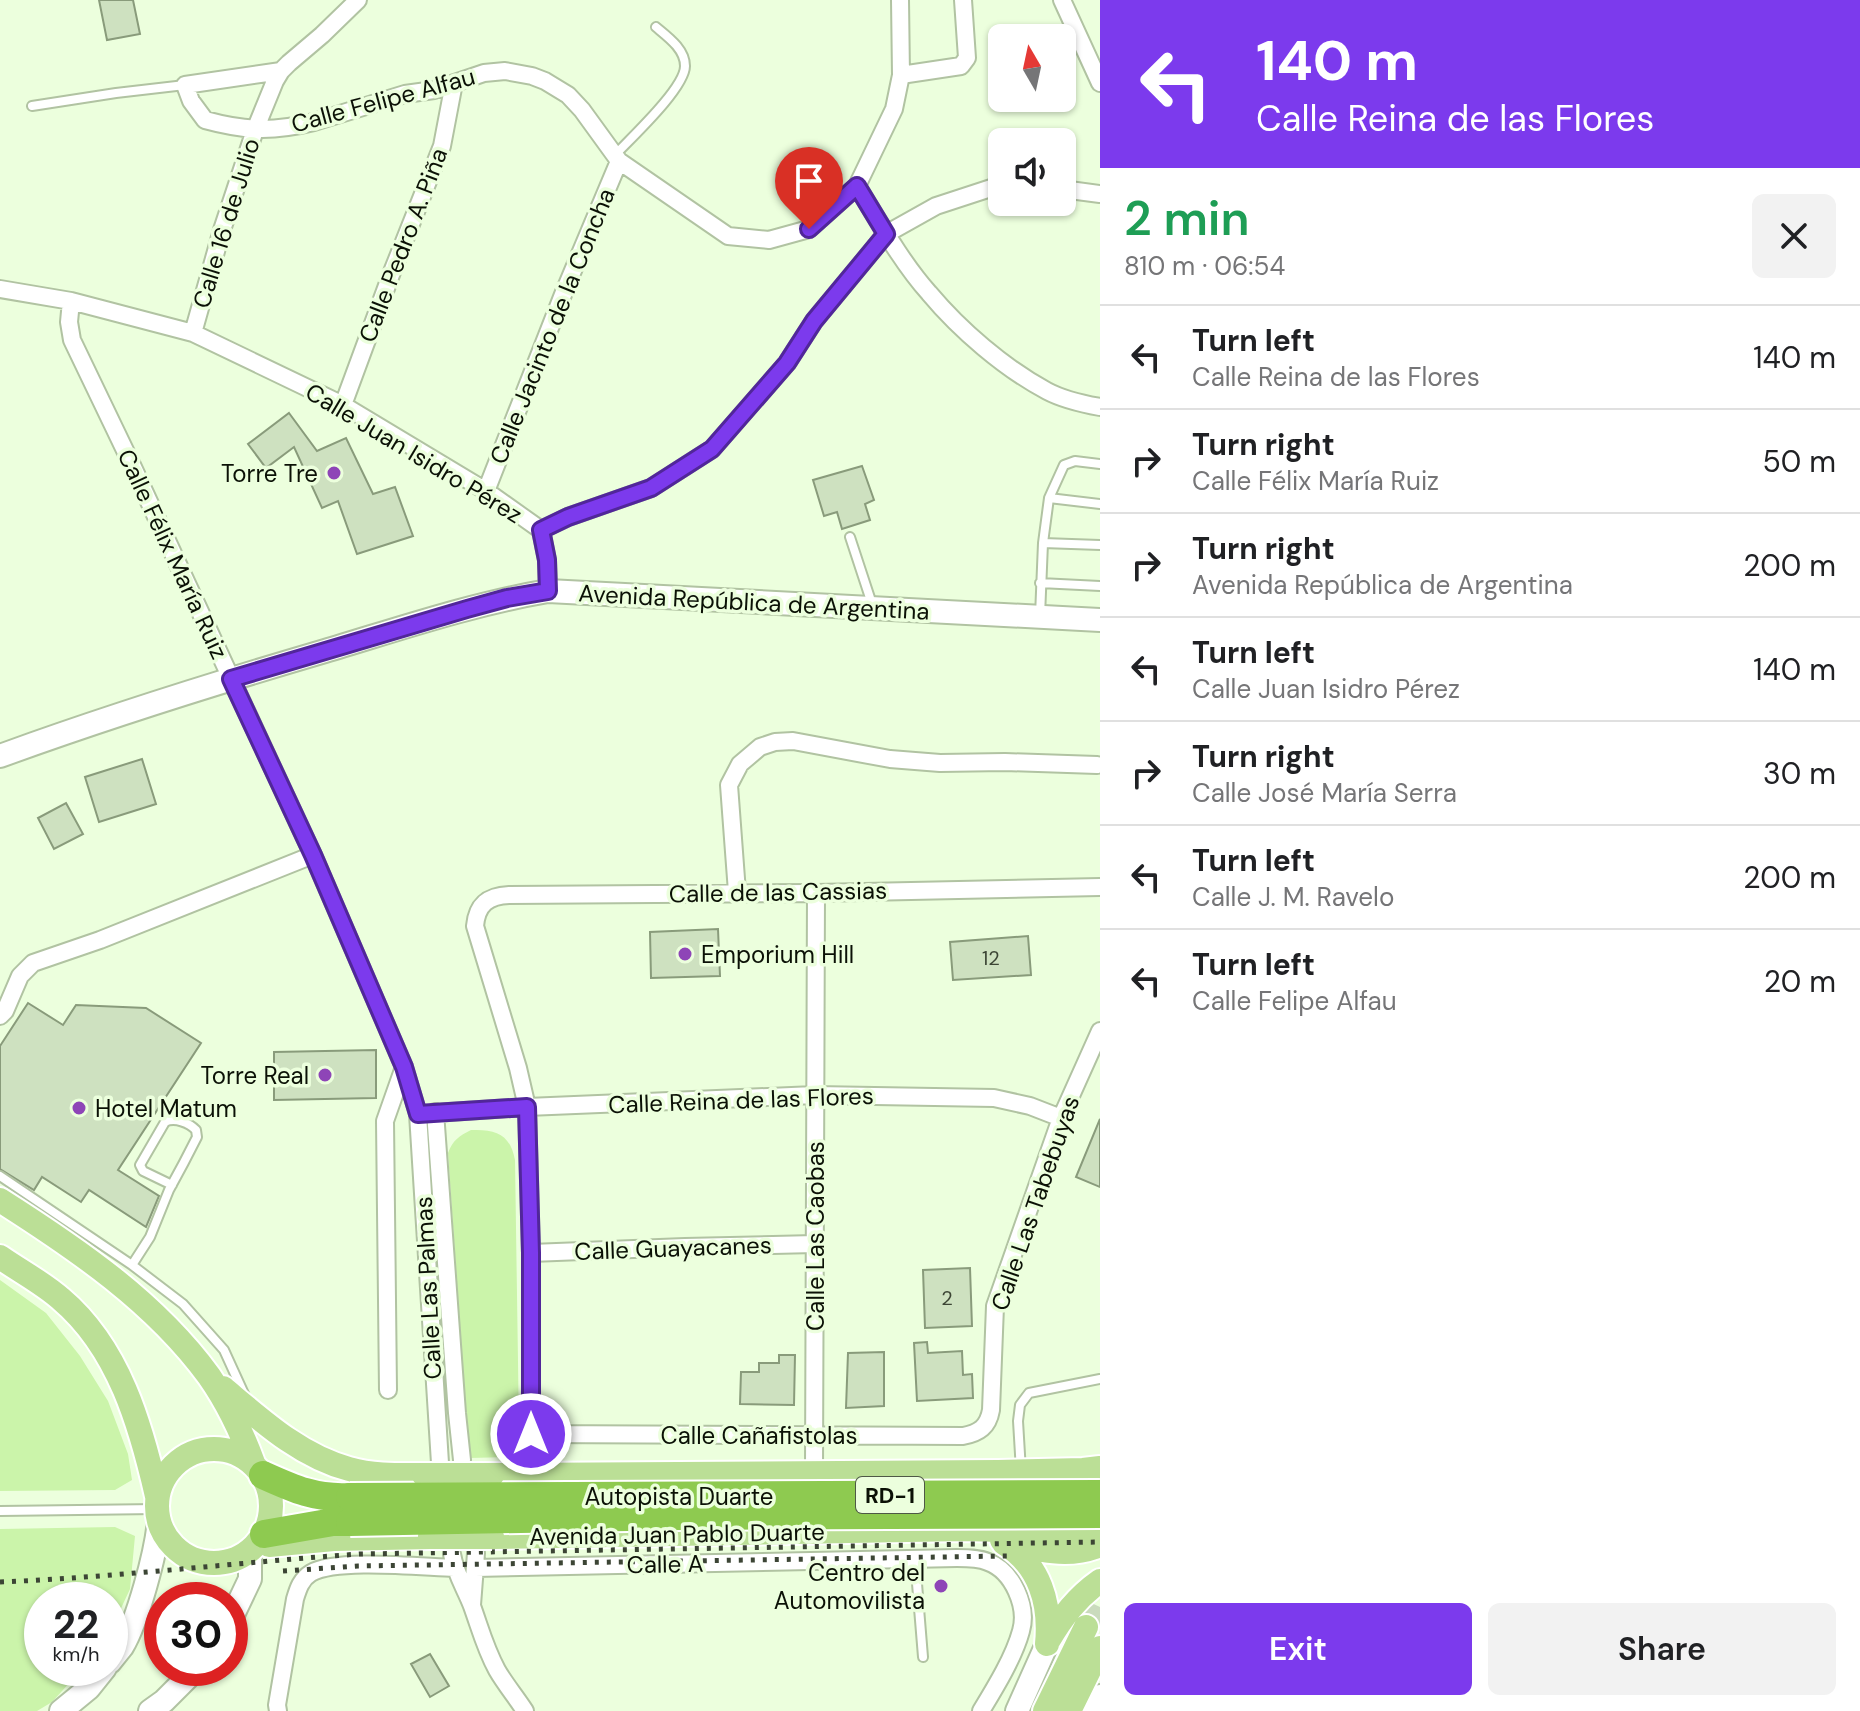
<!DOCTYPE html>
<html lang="en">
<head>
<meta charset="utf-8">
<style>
	:root { --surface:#fff; --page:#f2f2f2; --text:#202124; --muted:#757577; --line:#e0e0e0; --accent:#7c3aed }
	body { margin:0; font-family:"DM Sans",sans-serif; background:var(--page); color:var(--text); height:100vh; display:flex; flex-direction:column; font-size:30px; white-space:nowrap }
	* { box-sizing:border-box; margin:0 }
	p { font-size:26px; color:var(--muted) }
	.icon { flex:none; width:44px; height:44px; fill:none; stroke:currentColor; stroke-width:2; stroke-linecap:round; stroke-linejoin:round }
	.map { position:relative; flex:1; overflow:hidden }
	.sheet { display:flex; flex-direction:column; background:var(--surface); width:760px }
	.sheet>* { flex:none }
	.top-card { background:#7c3aed; color:#fff; overflow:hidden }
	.needle { width:52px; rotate:351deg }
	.tools { position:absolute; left:988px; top:24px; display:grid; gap:16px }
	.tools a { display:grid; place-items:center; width:88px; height:88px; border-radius:12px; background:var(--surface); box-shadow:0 2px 6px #0004; font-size:40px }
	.speed { position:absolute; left:24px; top:1582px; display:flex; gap:16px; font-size:40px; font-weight:700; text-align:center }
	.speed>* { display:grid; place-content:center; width:104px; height:104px; border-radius:50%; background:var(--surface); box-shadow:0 2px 6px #0004; line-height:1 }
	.speed small { font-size:20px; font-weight:400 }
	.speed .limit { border:12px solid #d22; background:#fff; color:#111 }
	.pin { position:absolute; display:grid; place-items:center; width:68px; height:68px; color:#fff; margin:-82px -34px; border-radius:50% 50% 50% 0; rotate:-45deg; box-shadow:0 0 8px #0007 }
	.pin .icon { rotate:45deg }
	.me { position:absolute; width:88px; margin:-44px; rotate:0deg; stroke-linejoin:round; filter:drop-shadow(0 0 6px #0008) }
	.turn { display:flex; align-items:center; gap:28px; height:168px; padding:0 24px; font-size:36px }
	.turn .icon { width:104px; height:104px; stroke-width:2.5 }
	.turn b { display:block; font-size:56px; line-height:68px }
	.round { display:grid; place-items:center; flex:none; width:84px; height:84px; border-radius:12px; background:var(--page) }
	.headline { display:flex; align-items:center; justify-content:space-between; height:136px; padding:0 24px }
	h1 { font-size:48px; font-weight:600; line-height:60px; color:#1e9e55 }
	.cta { display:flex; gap:16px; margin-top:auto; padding:16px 24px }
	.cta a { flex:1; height:92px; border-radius:12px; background:var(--accent); color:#fff; font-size:32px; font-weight:600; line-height:92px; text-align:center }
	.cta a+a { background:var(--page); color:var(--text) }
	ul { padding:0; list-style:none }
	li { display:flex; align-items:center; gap:24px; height:104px; padding:0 24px; border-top:2px solid var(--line) }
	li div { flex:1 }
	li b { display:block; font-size:30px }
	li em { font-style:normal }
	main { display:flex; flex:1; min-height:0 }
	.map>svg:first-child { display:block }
	.green { fill:#cbf4aa }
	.building { fill:#cee1c0; stroke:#899b7b; stroke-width:2 }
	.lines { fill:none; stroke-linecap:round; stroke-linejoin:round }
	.primary-tunnel { stroke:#cadbbd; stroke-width:24; stroke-dasharray:24 12; stroke-linecap:butt }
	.service-casing { stroke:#b1c3a2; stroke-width:12 }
	.minor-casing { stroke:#b1c3a2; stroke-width:20 }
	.secondary-casing { stroke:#b1c3a2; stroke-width:26 }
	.primary-casing { stroke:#fff; stroke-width:28 }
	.motorway-casing { stroke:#fff; stroke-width:32 }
	.service { stroke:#fff; stroke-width:8 }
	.minor { stroke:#fff; stroke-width:16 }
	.secondary { stroke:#fff; stroke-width:22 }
	.primary { stroke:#bbdf96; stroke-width:24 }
	.motorway { stroke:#8eca50; stroke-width:28 }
	.rail { stroke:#3c4535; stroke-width:5; stroke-dasharray:4 8; stroke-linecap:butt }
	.primary-bridge-casing { stroke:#fff; stroke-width:28; stroke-linecap:butt }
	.motorway-bridge-casing { stroke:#fff; stroke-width:32; stroke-linecap:butt }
	.primary-bridge { stroke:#bbdf96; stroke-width:24 }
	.motorway-bridge { stroke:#8eca50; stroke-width:28 }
	.route-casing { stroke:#51269a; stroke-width:20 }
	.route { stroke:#7c3aed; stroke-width:14 }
	.poi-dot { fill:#8e45b7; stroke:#ecffdd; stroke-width:3 }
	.labels { text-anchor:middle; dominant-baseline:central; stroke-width:7; stroke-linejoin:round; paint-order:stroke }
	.number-label { font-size:20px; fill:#3c4534 }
	.shield { fill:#ecffdd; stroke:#4e5846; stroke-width:2 }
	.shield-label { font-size:22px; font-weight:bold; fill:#0b1106 }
	.street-label { font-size:24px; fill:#0b1106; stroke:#ecffdd }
	.poi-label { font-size:24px; fill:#0b1106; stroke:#ecffdd; text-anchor:end }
</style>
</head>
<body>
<main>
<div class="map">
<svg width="1100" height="1711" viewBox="0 0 1100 1711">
	<rect width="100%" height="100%" fill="#ecffdd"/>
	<path class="green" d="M471 1130C496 1129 510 1134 515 1160L519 1429 511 1457 469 1458 448 1153C453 1140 459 1136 471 1130Z
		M0 1280 46 1313 80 1356 108 1401 128 1454 132 1480 115 1490 0 1491Z
		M115 1527 135 1536 130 1589 110 1632V1600H42V1668H83L52 1702 37 1711H0V1529Z"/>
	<path class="building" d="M99 0H133L140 34 107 40Z
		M289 413 317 451 346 438 373 494 395 487 413 536 357 554 338 501 322 508 294 447 266 468 248 444Z
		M862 466 874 500 865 504 870 520 842 529 837 512 824 516 813 480Z
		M142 759 156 804 99 822 85 777Z
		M66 803 83 834 54 849 38 818Z
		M718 929 720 976 651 978 650 932Z
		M1028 936 1031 975 953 980 950 942Z
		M28 1003 63 1025 76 1005 146 1008 201 1043 118 1170 159 1196 146 1227 89 1190 81 1202 42 1177 34 1190 0 1169V1046Z
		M376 1050V1098L274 1100V1052Z
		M1100 1119V1187L1076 1177Z
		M970 1268 972 1326 925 1328 923 1270Z
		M927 1342 928 1353 962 1351 963 1375 972 1374 973 1398 917 1401 914 1343Z
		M884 1352V1406L846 1408 848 1353Z
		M779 1355H795L794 1405 740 1404 741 1372H759V1363H779Z
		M430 1654 449 1686 430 1697 411 1664Z"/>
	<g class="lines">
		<path class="primary-tunnel" d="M1086 1627 1100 1598"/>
		<defs>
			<path id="service" d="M32 106 116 93 185 85
				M615 155C631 138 685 88 685 66 685 49 668 37 656 27
				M1049 498 1100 504
				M850 537 873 607
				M1043 543 1100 545
				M1040 583 1100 586
				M1040 616 1043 543 1049 498 1064 465 1075 461 1100 464
				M0 1176 132 1265 183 1304 224 1350 245 1396
				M132 1265 150 1237 169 1190C179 1172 188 1155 197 1137L196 1130C189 1123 175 1117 165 1122L140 1165 143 1171 172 1185
				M1021 1471 1018 1421 1020 1405 1029 1393 1100 1379
				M0 1511 157 1509
				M915 1559 923 1657"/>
			<path id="minor" d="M1062 0 1100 83
				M281 71 185 85 191 101 205 120C245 131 273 132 314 122L405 94 434 90 484 73 505 71 532 76 545 81 568 95 582 110 619 161 728 236 769 240 809 229 857 186 894 109 901 75 900 0
				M901 75 961 66 967 58 963 0
				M857 186C878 220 902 263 929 293 960 330 1004 368 1047 391 1062 399 1083 404 1100 407
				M1062 189 1100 194
				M0 289 71 301 193 333 343 405 486 491 541 530 547 560 548 591
				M71 301 69 322 72 340 132 465 313 855 404 1067 418 1114 440 1463
				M193 333 222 230 255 130 275 81 281 71 289 63 322 35 358 0
				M343 405 392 272 442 146 454 83
				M486 491 564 292 619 161
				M541 530 568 517 651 488 712 449 787 363 814 321 886 234 936 206 991 188H1002
				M1100 887 816 893 509 895C488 896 477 904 475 926L518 1068 527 1107 531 1253V1434L963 1436C979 1433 988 1427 991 1410L995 1306 1061 1118 1100 1031
				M737 892 729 785 740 764 760 747 775 742 793 741 890 759 940 763 1005 762 1097 765
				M0 1016 5 1011 20 976 33 963 100 940 313 855
				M435 1112 457 1413 462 1460
				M418 1114 527 1107 815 1095 994 1098 1030 1106 1061 1118
				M531 1253 685 1247 815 1244
				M388 1390 385 1121 404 1067
				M814 1472 816 893
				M452 1554C455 1573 465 1588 472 1606 480 1628 485 1648 497 1670 505 1684 516 1697 525 1711
				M475 1568 957 1558C967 1558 979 1558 988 1562 1013 1571 1028 1607 1021 1631 1014 1657 995 1688 981 1711
				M472 1605 476 1553
				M278 1711 277 1705 295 1599C298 1589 301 1579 311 1573 336 1558 422 1567 454 1568"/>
			<path id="secondary" d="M0 756C107 717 216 683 325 651 399 629 472 604 548 591L1100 620
				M230 1621 250 1579V1550
				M110 1662C114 1657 118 1652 122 1647 138 1620 156 1553 159 1521
				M61 1711 89 1688 105 1668
				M150 1711 164 1701 197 1668
				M1017 1711 1047 1644
				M1093 1711 1100 1696"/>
			<path id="primary" d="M0 1200C77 1249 155 1302 209 1376 228 1403 242 1433 253 1463
				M0 1257C20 1271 43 1283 61 1299 119 1348 141 1426 157 1496
				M223 1388C261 1420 300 1456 349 1469 374 1476 399 1475 424 1475
				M157 1506a57 57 0 1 1 114 0a57 57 0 1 1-114 0Z
				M492 1475 998 1472 1083 1470 1100 1468
				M492 1537 965 1529 1100 1533
				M1002 1540C1035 1549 1067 1559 1100 1545
				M1004 1543C1040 1565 1051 1604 1047 1644
				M269 1545 334 1539 430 1537
				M1048 1641C1062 1617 1077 1597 1100 1581
				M1045 1711 1086 1627
				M1069 1711 1100 1648"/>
			<path id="motorway" d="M263 1475C294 1489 316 1499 350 1497
				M264 1534 333 1522H350"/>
		</defs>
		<use href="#service" class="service-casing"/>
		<use href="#minor" class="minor-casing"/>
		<use href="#secondary" class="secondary-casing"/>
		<use href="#primary" class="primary-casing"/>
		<use href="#motorway" class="motorway-casing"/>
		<use href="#service" class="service"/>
		<use href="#minor" class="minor"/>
		<use href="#secondary" class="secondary"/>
		<use href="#primary" class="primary"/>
		<use href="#motorway" class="motorway"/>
		<path class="rail" d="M283 1571 358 1566 1007 1556
			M0 1582C120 1577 240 1562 360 1554L1100 1542"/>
		<defs>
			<path id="primary-bridge" d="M424 1475H492
				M430 1537H492"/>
			<path id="motorway-bridge" d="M350 1497 1100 1494
				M350 1522 681 1516 1100 1514"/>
		</defs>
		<use href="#primary-bridge" class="primary-bridge-casing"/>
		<use href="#motorway-bridge" class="motorway-bridge-casing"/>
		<use href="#primary-bridge" class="primary-bridge"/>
		<use href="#motorway-bridge" class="motorway-bridge"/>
	</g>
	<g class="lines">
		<defs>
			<path id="route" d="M531 1434V1253L527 1107 418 1114 404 1067 313 855 231 679 467 609 507 598 548 591 547 560 541 530 568 517 651 488 712 449 787 363 814 321 886 234 857 186 809 229"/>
		</defs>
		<use href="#route" class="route-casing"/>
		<use href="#route" class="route"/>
	</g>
	<g class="poi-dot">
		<circle cx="334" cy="473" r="8"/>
		<circle cx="685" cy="954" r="8"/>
		<circle cx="325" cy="1075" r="8"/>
		<circle cx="79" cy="1108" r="8"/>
		<circle cx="941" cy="1586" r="8"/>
	</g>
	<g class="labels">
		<g class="number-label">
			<text x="991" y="958">12</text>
			<text x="947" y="1298">2</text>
		</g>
		<rect class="shield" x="856" y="1477" width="68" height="36" rx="6"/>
		<g class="shield-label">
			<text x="890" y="1495">RD-1</text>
		</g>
		<g class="street-label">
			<text transform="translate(383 100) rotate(-15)">Calle Felipe Alfau</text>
			<text transform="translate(226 223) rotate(-73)">Calle 16 de Julio</text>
			<text transform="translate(403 245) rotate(-69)">Calle Pedro A. Piña</text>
			<text transform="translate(552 326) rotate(-68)">Calle Jacinto de la Concha</text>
			<text transform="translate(414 453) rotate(31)">Calle Juan Isidro Pérez</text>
			<text transform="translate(173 554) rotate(65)">Calle Félix María Ruiz</text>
			<text transform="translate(754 602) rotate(3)">Avenida República de Argentina</text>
			<text transform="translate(778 892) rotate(-1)">Calle de las Cassias</text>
			<text transform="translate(741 1100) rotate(-2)">Calle Reina de las Flores</text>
			<text transform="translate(1035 1203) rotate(-71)">Calle Las Tabebuyas</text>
			<text transform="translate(815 1236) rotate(-90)">Calle Las Caobas</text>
			<text transform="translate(673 1248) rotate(-2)">Calle Guayacanes</text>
			<text transform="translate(428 1288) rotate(-93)">Calle Las Palmas</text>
			<text x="759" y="1435">Calle Cañafistolas</text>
			<text x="679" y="1496">Autopista Duarte</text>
			<text transform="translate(677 1534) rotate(-1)">Avenida Juan Pablo Duarte</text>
			<text transform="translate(665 1564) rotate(-1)">Calle A</text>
		</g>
		<g class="poi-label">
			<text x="318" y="473">Torre Tre</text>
			<text x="701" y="954" text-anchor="start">Emporium Hill</text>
			<text x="309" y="1075">Torre Real</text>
			<text x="95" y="1108" text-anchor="start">Hotel Matum</text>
			<text x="925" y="1572">Centro del<tspan x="925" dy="28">Automovilista</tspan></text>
		</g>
	</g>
</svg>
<div class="tools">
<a><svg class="needle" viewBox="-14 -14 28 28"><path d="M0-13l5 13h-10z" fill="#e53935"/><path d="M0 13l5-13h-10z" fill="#757577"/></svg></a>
<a><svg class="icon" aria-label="sound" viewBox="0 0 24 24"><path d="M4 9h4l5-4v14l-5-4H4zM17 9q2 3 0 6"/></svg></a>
</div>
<div class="speed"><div>22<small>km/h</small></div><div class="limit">30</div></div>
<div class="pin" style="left:809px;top:229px;background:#d93025"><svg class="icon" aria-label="arrive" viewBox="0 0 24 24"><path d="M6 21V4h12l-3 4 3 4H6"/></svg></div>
<svg class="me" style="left:531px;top:1434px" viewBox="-20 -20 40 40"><circle r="17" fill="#7c3aed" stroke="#fff" stroke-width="3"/><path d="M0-11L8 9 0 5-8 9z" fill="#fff"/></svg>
</div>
<section class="sheet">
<div class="top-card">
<div class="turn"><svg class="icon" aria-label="left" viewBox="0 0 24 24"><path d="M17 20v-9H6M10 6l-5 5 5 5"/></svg><div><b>140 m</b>Calle Reina de las Flores</div></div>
</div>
<div class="headline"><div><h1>2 min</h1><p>810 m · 06:54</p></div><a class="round"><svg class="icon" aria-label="close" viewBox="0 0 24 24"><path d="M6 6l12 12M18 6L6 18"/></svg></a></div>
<ul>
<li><svg class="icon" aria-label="left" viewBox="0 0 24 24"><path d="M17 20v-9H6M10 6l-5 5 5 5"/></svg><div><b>Turn left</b><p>Calle Reina de las Flores</p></div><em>140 m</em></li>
<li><svg class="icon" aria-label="right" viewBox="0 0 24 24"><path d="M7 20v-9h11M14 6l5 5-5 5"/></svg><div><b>Turn right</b><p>Calle Félix María Ruiz</p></div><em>50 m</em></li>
<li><svg class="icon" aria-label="right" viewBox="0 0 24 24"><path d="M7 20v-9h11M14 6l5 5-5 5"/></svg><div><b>Turn right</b><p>Avenida República de Argentina</p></div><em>200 m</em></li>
<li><svg class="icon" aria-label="left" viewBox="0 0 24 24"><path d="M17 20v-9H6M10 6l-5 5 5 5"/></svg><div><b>Turn left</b><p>Calle Juan Isidro Pérez</p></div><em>140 m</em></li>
<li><svg class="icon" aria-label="right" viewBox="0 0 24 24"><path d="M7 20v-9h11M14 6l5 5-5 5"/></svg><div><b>Turn right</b><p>Calle José María Serra</p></div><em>30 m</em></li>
<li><svg class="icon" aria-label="left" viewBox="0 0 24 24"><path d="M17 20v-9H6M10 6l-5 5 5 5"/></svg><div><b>Turn left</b><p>Calle J. M. Ravelo</p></div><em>200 m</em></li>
<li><svg class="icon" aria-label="left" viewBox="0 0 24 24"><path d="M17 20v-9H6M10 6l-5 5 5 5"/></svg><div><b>Turn left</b><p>Calle Felipe Alfau</p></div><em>20 m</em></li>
</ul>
<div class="cta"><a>Exit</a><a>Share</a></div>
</section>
</main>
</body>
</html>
